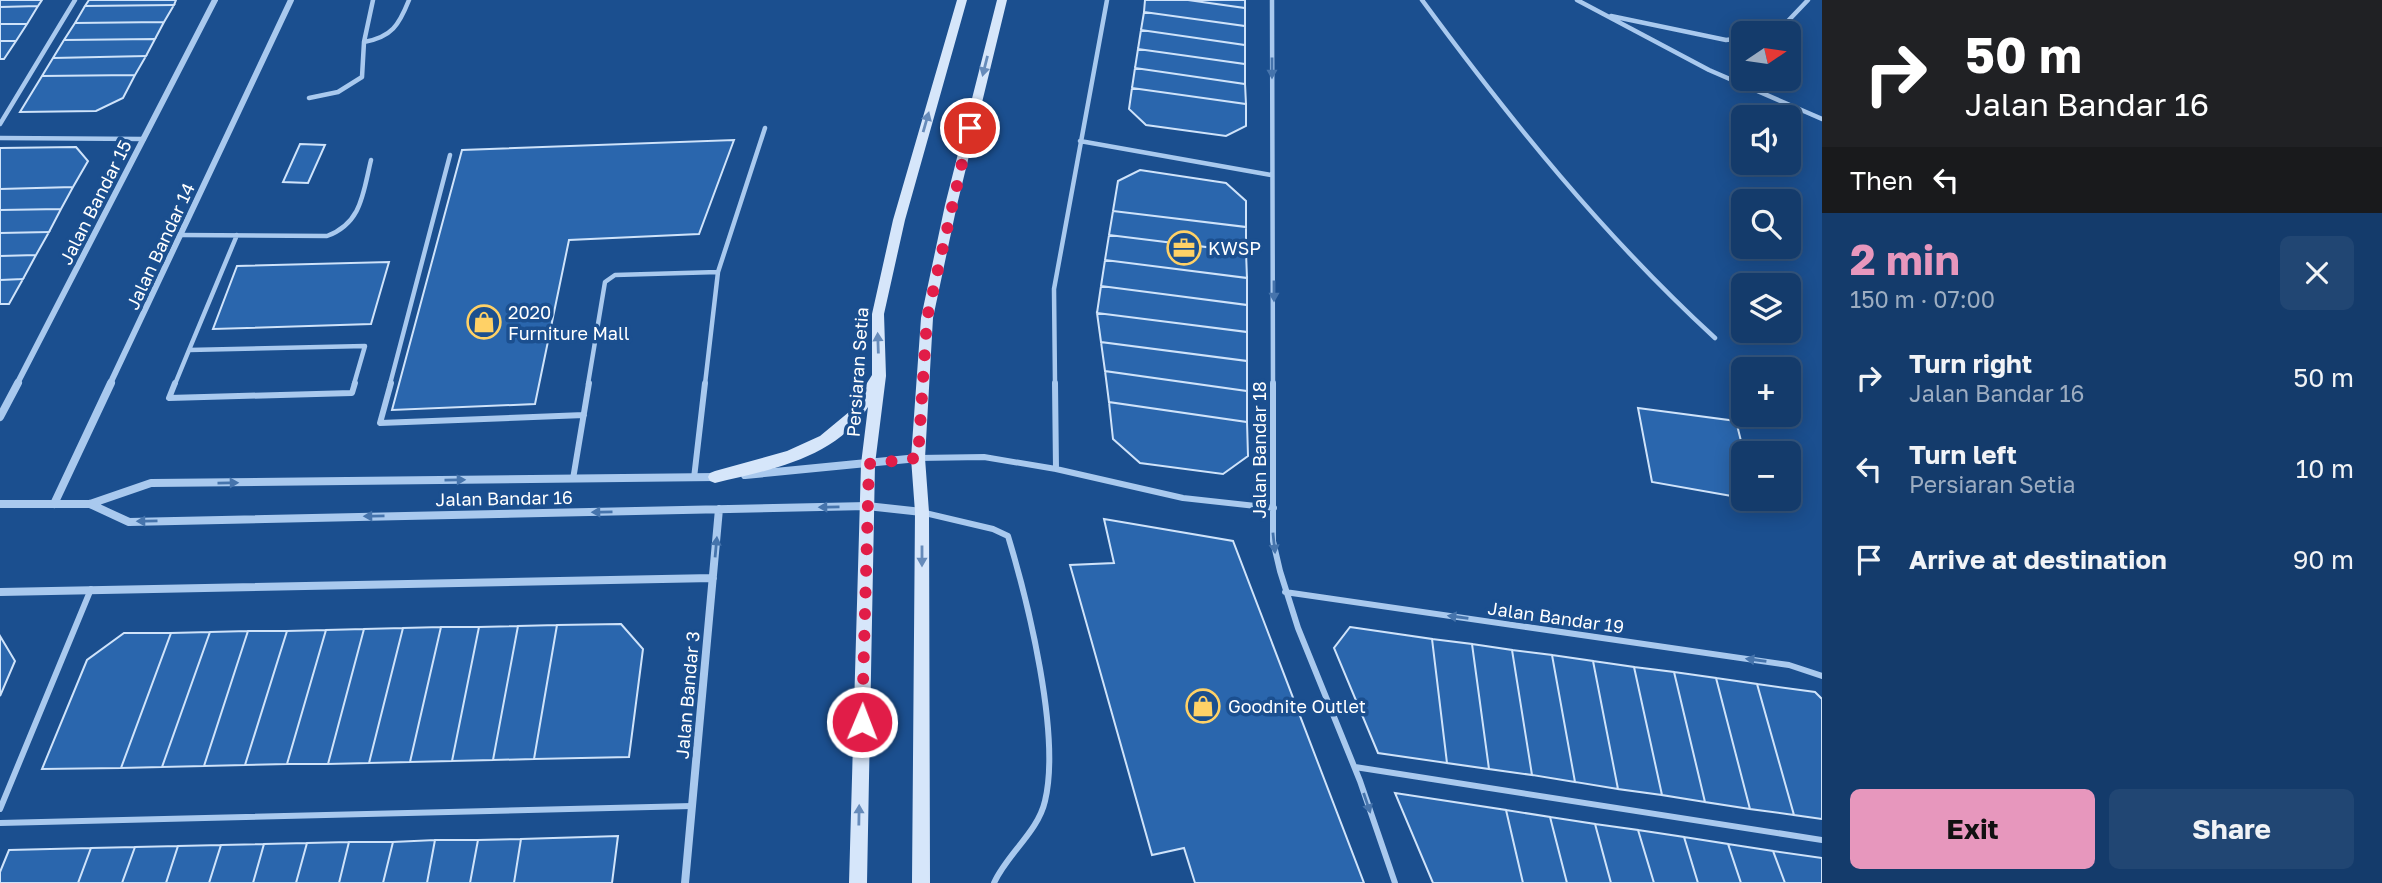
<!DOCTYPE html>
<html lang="en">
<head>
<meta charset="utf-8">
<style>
	:root { --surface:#143b6b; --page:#214673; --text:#f1f3f6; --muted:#9dadc1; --line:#33557e; --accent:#e797bd }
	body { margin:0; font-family:"Golos Text",sans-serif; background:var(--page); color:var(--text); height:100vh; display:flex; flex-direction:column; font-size:26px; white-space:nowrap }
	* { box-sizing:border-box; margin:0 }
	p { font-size:23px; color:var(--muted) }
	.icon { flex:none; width:38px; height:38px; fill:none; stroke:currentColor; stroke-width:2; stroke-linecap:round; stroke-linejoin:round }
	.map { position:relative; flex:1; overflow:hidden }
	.details { display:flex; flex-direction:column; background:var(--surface); width:560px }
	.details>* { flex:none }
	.hud { background:#202124; color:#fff; overflow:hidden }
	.needle { width:46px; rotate:77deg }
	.fabs { position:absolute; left:1731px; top:21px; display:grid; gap:14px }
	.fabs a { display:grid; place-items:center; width:70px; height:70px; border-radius:10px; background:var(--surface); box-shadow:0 4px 18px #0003,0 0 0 2px var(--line); font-size:35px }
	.pin { position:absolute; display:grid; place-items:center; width:60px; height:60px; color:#fff; margin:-30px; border:4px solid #fff; border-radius:50%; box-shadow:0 2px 7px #0007 }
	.me { position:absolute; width:77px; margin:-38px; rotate:1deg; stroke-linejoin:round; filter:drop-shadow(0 0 5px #0008) }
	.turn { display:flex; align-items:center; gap:24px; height:147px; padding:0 28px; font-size:32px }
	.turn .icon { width:91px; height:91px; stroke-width:2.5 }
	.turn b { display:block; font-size:49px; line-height:60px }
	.then { display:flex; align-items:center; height:66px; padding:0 28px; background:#0003; gap:14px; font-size:26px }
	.round { display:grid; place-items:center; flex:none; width:74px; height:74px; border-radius:10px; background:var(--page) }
	.overview { display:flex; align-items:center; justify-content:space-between; height:119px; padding:0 28px }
	h1 { font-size:42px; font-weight:700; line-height:52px; color:var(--accent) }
	.button { display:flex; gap:14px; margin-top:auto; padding:14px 28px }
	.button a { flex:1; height:80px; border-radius:10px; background:var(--accent); color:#111; font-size:28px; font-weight:700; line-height:80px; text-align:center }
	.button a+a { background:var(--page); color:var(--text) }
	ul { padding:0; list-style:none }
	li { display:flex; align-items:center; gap:21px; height:91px; padding:0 28px }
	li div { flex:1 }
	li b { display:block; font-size:26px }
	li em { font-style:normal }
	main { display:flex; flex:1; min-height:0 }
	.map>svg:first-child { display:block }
	.building { fill:#2a66ad; stroke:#cfe3fa; stroke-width:2 }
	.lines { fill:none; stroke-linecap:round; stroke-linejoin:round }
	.lane-far1 { stroke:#a9c9ee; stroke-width:4.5 }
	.lane { stroke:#a9c9ee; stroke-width:6 }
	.street-far1 { stroke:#a9c9ee; stroke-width:6 }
	.street { stroke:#a9c9ee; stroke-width:8 }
	.secondary { fill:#d6e6fa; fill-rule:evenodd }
	.oneway { fill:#668bba }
	.oneway2 { fill:#4674ac }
	.route { stroke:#e11d48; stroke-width:12; stroke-dasharray:0 21.6 }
	.labels { text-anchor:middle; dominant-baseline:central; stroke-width:7; stroke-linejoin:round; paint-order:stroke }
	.street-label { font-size:18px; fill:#fff; stroke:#1b4f8f }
	.poi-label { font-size:18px; fill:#fff; stroke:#1b4f8f; text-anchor:start }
</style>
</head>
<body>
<main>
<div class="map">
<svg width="1822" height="883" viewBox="0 0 1822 883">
	<rect width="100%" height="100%" fill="#1b4f8f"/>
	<path class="building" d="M0 0H42L38 6 0 7Z
		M89 0H176L174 5 85 6Z
		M1145 0H1188L1245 8V26L1144 12Z
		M1188 0H1245V8Z
		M174 5 164 22 75 23 85 6Z
		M38 6 27 24H0V7Z
		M1144 12 1245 26V45L1141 30Z
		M164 22 155 39 64 40 75 23Z
		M0 24H27L16 41H0Z
		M1141 30 1245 45V64L1138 49Z
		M155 39 146 56 53 58 64 40Z
		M0 41H16L4 59H0Z
		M1138 49 1245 64V84L1135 68Z
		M146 56 135 75 42 76 53 58Z
		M1135 68 1245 84 1246 104 1132 88Z
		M135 75 123 98 96 111 20 112 42 76Z
		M1132 88 1246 104V126L1226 136 1146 125 1129 109Z
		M734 140 699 234 569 240 535 404 392 410 462 150Z
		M300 144 325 145 308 183 283 182Z
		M76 147 88 161 73 187 0 189V148Z
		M1140 170 1226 183 1246 201V227L1113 211 1118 181Z
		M73 187 61 209 0 210V189Z
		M61 209 49 232 0 233V210Z
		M1113 211 1246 227V252L1109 235Z
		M49 232 36 255 0 256V233Z
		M1109 235 1246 252 1247 278 1105 260Z
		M36 255 23 279 0 280V256Z
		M1105 260 1247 278V305L1101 286Z
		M389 262 371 324 213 329 237 266Z
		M23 279 9 304H0V280Z
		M1101 286 1247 305V332L1097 313Z
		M1097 313 1247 332V361L1101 342Z
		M1101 342 1247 361V391L1105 371Z
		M1105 371 1247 391V422L1109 402Z
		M1109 402 1247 422 1248 456 1223 474 1140 463 1113 439Z
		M1638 408 1736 421 1744 453 1743 498 1652 482Z
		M1104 519 1233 541 1364 883H1195L1184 848 1152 855 1070 565 1114 563Z
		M621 624 643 649 629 757 534 759 557 625Z
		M557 625 534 759 493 760 518 626Z
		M518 626 493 760 452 761 479 627Z
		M441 627 410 762 369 763 403 628Z
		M441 627H479L452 761 410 762Z
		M1350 627 1432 639 1447 763 1378 753 1334 648Z
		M403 628 369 763 328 764 364 629Z
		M364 629 328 764H287L326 630Z
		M326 630 287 764 245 765 287 631Z
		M248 631 204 766 162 767 210 632Z
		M248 631H287L245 765 204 766Z
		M210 632 162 767 121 768 171 633Z
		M124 633H171L121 768 42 769 87 660Z
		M0 636 15 661 0 696Z
		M1432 639 1472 644 1489 769 1447 763Z
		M1472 644 1512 650 1532 775 1489 769Z
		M1512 650 1552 655 1575 782 1532 775Z
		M1552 655 1593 661 1618 789 1575 782Z
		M1593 661 1634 667 1662 795 1618 789Z
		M1634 667 1674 672 1705 802 1662 795Z
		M1674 672 1716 678 1750 809 1705 802Z
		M1716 678 1757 684 1794 815 1750 809Z
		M1757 684 1815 692 1822 699V819L1794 815Z
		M1395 793 1506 810 1523 883H1433Z
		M1506 810 1550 817 1567 883H1523Z
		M1550 817 1595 824 1611 883H1567Z
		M1595 824 1638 830 1654 883H1611Z
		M1638 830 1684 837 1698 883H1654Z
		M618 836 612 883H514L521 839Z
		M1684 837 1728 844 1741 883H1698Z
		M521 839 514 883H470L478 840Z
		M435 840 427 883H383L393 842Z
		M435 840H478L470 883H427Z
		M349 842 339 883H296L307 843Z
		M349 842H393L383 883H339Z
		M307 843 296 883H253L264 844Z
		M264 844 253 883H209L221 845Z
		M1728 844 1773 851 1785 883H1741Z
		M221 845 209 883H166L178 846Z
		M178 846 166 883H122L135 847Z
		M135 847 122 883H78L91 848Z
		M91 848 78 883H0V872L9 850Z
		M1773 851 1822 858V883H1785Z"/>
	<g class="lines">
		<path class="lane-far1" d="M1272 0 1273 384
			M1422 0C1511 121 1604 236 1715 338
			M1577 0 1709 70 1822 119
			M1611 16 1726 40 1743 38
			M1764 33 1787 22 1808 0
			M364 42C392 37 399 25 409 0
			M309 98 338 92 362 77 364 42 373 0
			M0 124 75 0
			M0 138 144 139
			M1080 141 1271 175
			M181 235 327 236C362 223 363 193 371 160
			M189 350 237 235
			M189 350 365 346 354 384
			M175 384 189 350
			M390 384 450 155
			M588 384 605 282 615 275 718 272
			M705 384 718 272 765 128
			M1055 384 1054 289 1107 0"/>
		<path class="lane" d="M175 383 169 398 352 393 355 383
			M391 383 380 423 584 415
			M1055 383 1056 469
			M1273 383V541L1280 571 1298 628 1360 781 1395 883
			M918 458 984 457 1056 469 1183 498 1274 508
			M694 478 705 383
			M573 479 589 383
			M925 513 993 529 1008 536C1028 602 1061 735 1045 801 1038 832 1007 854 994 883
			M1285 592 1789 665 1822 676
			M1355 767 1822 840
			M0 809 91 589
			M0 823 692 806"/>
		<path class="street-far1" d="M17 384 215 0
			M110 384 291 0"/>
		<path class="street" d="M0 417 18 383
			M745 475 918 458
			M0 504H90L151 483 716 477
			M54 504 111 383
			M90 504 129 522 867 506 922 512
			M0 592 713 578
			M685 883 719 509"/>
		<path class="secondary" d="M957 0H967L905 220 884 314 886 376 875 464 867 883H849L861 464 868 407C836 458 770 470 715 483L710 481 708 477 710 473 715 471 787 451 820 436 849 412 872 375V314L893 220Z
			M997 0H1007L957 205 933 318 925 458 929 512 930 883H912L915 512 911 458 921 318 945 205Z"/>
	</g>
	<defs><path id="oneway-solid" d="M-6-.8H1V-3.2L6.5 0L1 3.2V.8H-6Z" transform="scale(1.75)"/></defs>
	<g class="oneway">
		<use href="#oneway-solid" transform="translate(985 66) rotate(104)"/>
		<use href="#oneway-solid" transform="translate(926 122) rotate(-74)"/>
		<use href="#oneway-solid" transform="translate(878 343) rotate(-92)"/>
		<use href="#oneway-solid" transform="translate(922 556) rotate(90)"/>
		<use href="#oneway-solid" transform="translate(859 815) rotate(-89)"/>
	</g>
	<g class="oneway2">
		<use href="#oneway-solid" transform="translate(1272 68) rotate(90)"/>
		<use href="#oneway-solid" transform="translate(1274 291) rotate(90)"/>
		<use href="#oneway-solid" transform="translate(455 480) rotate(-1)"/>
		<use href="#oneway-solid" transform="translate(228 483) rotate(-1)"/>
		<use href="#oneway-solid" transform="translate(829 507) rotate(179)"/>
		<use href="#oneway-solid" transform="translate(602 512) rotate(179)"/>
		<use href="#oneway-solid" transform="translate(374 516) rotate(179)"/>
		<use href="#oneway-solid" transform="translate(147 521) rotate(179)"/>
		<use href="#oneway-solid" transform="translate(1274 543) rotate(84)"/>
		<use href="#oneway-solid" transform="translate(716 547) rotate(-85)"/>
		<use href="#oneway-solid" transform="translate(1458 617) rotate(-172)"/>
		<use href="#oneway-solid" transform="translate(1756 660) rotate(-172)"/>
		<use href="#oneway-solid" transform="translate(1367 803) rotate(71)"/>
	</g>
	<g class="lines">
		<path class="route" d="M862 722 869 464 918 458 927 318 970 128"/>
	</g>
	<defs>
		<symbol id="office-ring" viewBox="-11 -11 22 22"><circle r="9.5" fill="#1b4f8f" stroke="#ffd166" stroke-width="1.5"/><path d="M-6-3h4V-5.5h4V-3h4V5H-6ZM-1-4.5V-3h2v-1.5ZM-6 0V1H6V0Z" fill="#ffd166"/></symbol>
		<symbol id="shop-ring" viewBox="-11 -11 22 22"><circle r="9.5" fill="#1b4f8f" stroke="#ffd166" stroke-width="1.5"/><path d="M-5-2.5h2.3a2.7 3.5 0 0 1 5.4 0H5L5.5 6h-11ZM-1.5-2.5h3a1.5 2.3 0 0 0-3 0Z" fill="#ffd166"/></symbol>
	</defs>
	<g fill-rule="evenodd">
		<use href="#office-ring" x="1165" y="229" width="38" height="38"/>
		<use href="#shop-ring" x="465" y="303" width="38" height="38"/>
		<use href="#shop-ring" x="1184" y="687" width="38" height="38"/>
	</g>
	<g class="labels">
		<g class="street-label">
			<text transform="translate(95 202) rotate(-63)">Jalan Bandar 15</text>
			<text transform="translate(160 246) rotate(-65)">Jalan Bandar 14</text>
			<text transform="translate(857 372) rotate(-86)">Persiaran Setia</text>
			<text transform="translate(1259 450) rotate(-90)">Jalan Bandar 18</text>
			<text transform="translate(504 498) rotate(-1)">Jalan Bandar 16</text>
			<text transform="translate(1556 617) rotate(8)">Jalan Bandar 19</text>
			<text transform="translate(687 695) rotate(-85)">Jalan Bandar 3</text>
		</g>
		<g class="poi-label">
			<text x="1208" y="248">KWSP</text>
			<text x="508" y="312">2020<tspan x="508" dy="21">Furniture Mall</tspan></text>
			<text x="1228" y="706">Goodnite Outlet</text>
		</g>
	</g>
</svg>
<div class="fabs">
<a><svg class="needle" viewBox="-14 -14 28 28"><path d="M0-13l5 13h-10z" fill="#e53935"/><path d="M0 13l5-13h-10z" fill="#9dadc1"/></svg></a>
<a><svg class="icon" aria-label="sound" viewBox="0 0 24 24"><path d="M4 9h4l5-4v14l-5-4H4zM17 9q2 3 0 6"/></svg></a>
<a><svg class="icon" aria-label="search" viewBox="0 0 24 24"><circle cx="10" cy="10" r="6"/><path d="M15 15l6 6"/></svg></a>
<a><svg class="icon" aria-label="layers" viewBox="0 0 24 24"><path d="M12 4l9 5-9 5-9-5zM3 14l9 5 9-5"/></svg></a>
<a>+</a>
<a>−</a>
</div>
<div class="pin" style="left:970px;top:128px;background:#d93025"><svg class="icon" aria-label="arrive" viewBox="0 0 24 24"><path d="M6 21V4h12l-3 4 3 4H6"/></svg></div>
<svg class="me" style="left:862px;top:722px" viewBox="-20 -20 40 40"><circle r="17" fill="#e11d48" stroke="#fff" stroke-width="3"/><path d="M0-11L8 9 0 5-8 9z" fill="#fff"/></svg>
</div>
<section class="details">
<div class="hud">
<div class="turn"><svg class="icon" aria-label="right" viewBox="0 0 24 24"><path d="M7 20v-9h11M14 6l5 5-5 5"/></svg><div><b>50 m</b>Jalan Bandar 16</div></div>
<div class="then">Then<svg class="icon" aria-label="left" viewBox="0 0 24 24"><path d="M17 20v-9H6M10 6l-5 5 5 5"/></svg></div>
</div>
<div class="overview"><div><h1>2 min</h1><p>150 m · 07:00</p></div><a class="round"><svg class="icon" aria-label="close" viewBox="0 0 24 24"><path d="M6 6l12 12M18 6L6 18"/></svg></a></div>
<ul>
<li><svg class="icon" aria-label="right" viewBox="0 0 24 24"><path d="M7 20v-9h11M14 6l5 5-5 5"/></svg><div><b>Turn right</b><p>Jalan Bandar 16</p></div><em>50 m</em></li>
<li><svg class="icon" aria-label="left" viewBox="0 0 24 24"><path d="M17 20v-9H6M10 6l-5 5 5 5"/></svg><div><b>Turn left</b><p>Persiaran Setia</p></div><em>10 m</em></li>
<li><svg class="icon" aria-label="arrive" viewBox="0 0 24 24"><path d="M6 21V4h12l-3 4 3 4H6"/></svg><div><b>Arrive at destination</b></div><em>90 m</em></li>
</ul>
<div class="button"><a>Exit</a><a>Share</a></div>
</section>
</main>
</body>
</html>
